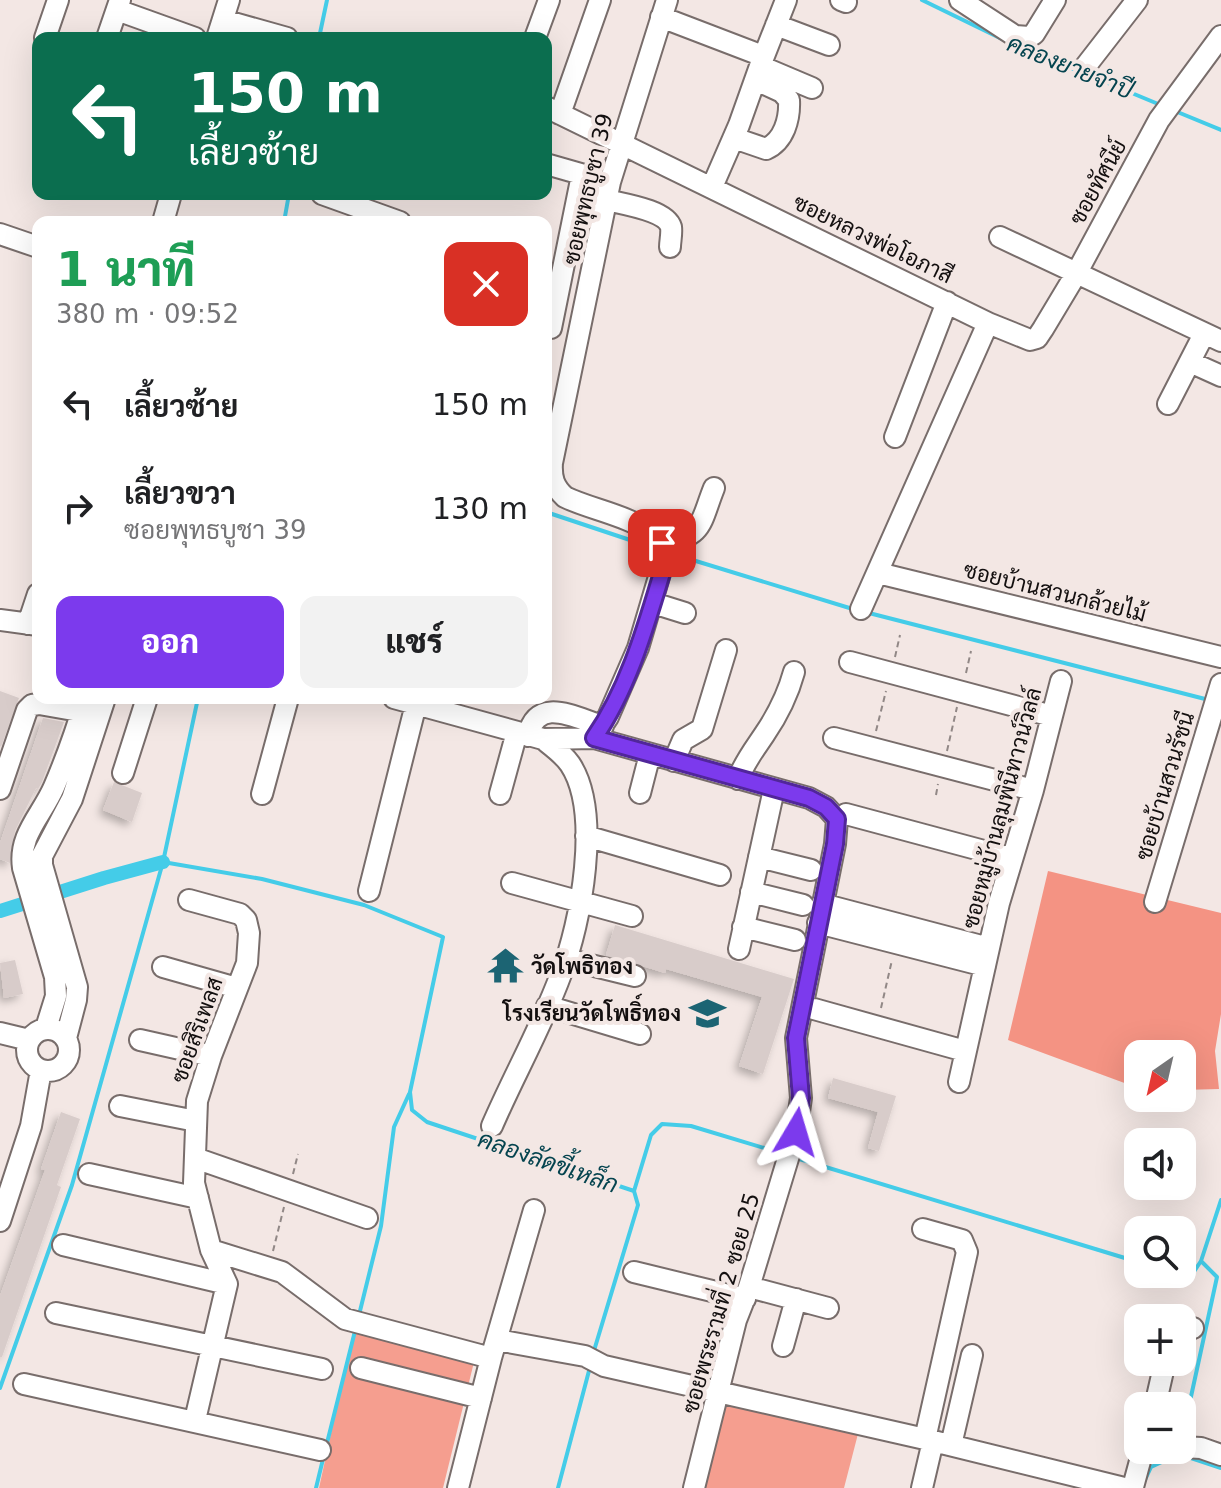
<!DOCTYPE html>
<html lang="th">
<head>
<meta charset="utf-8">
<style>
	:root { --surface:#fff; --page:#f2f2f2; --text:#202124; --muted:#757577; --accent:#7c3aed }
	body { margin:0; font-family:"DejaVu Sans",Sarabun,sans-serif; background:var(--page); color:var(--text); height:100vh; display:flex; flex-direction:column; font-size:30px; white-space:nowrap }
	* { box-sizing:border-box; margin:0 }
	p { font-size:26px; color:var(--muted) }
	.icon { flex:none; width:44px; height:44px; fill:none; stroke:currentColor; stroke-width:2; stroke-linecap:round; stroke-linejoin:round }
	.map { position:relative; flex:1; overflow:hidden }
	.drawer { position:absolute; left:32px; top:216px; width:520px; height:488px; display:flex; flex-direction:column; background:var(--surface); border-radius:16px; box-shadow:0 8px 32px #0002 }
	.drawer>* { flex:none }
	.hud { position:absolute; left:32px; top:32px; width:520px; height:168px; border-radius:16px; box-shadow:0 8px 32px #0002; background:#0b6e4f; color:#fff; overflow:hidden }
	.needle { width:52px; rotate:214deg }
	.controls { position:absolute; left:1124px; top:1040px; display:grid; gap:16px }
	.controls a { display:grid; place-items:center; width:72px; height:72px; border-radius:16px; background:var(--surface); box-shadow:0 8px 32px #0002; font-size:40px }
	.pin { position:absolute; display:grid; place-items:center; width:68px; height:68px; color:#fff; margin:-34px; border-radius:16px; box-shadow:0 4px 12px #0006 }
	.me { position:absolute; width:88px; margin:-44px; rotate:7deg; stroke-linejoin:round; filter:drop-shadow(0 0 6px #0008) }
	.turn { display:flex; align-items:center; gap:28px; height:168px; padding:0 24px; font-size:36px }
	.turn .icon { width:104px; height:104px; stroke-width:2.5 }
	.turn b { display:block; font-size:56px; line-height:68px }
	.round { display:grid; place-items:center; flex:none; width:84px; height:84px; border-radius:16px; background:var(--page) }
	.headline { display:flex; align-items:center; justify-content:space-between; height:136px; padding:0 24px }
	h1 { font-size:48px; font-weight:800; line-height:60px; color:#1e9e55 }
	.cta { display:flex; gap:16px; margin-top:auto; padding:16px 24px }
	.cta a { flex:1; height:92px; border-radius:16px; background:var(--accent); color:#fff; font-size:32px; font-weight:800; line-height:92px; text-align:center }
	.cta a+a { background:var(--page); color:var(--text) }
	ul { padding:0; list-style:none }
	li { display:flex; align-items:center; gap:24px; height:104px; padding:0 24px }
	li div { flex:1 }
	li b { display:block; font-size:30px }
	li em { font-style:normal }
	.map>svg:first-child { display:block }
	.green { fill:#f59e8f }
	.forest { fill:#f49383 }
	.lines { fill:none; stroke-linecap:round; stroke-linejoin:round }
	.stream { stroke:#44cce8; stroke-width:4 }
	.canal { stroke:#44cce8; stroke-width:14 }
	.building { fill:#d8ccca; filter:url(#shadow) }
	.minor-casing { stroke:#786d6b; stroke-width:24 }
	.path { stroke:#918886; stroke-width:2; stroke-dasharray:6 4; stroke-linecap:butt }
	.minor { stroke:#fff; stroke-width:20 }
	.route-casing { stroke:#51269a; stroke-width:20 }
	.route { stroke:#7c3aed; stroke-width:14 }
	.labels { text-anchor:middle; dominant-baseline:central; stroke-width:8; stroke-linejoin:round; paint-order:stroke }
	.street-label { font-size:22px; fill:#130f0f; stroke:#f3e7e4 }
	.poi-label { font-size:22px; font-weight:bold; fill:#130f0f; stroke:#f3e7e4; text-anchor:start }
	.water-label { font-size:24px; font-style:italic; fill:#05444f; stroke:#f3e7e4 }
</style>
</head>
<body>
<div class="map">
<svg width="1221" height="1488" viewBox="0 0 1221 1488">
	<defs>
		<filter id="shadow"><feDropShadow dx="-4.5" dy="4.5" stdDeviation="4" flood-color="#0004"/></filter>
	</defs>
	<rect width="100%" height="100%" fill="#f3e7e4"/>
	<path class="green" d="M354 1328 474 1362 443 1488H319Z
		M724 1401 859 1430 844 1488H704Z"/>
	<path class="forest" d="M1048 871 1221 913V1014L1215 1051 1219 1089 1182 1090V1054H1138V1088L1008 1040Z"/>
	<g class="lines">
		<path class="stream" d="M922 0 1004 40
			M319 38 327 0
			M1016 45 1078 71
			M1086 74 1163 106
			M1175 111 1221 130
			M284 222 289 194
			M546 512 654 548
			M673 554 856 610
			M865 612 1209 700
			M163 862 262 879 364 905 443 937 410 1092 412 1110 427 1122 634 1191 651 1135 662 1124 691 1126 784 1154
			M796 1158 1138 1262
			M1167 1274 1178 1278 1191 1276 1201 1261 1221 1200
			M359 1315 381 1226 394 1127 409 1094
			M593 1354 638 1205 634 1191
			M0 1388 72 1185 163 862 198 698
			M1182 1438 1217 1277 1201 1261
			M326 1447 356 1327
			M1185 1456 1221 1468
			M1144 1482 1151 1467 1179 1454
			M316 1488 324 1455
			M558 1488 590 1367"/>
		<path class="canal" d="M0 911 104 878 163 862"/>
	</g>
	<path class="building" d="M0 691 19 698 1 747 0 746Z
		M43 718 64 722 42 782 38 789 36 788 15 831 10 863 0 859V843Z
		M114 782 142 793 132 822 103 810Z
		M615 925 794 979 763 1074 739 1066 762 997 666 969 665 973 606 955Z
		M15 960 23 994 4 998 0 963Z
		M833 1078 896 1096 879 1151 868 1148 878 1112 828 1098Z
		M61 1112 80 1119 57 1185 61 1187 2 1357H0V1296L45 1170 41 1169Z"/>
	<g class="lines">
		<defs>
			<path id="minor" d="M786 0 760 66 812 88
				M841 0 846 2
				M960 0 1015 36 1029 37 1034 34 1055 0
				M117 10 195 38
				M661 17 763 56
				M223 20 287 38
				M776 25 829 45
				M45 38 58 0
				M107 38 120 0
				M217 38 229 0
				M535 38 549 0
				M1085 67 1137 0
				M546 107 988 323 1030 340 1037 338 1043 329 1076 274 1159 120 1221 36
				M560 114 600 0
				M734 138 766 149C784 141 790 119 789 100L782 92 756 80
				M546 164 595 178
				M712 187 739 125 760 66
				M322 194 400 222
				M607 200C623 204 666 210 671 227 672 234 670 241 670 247
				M163 222 171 194
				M0 234 38 247
				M1000 237 1221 341
				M551 328 582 175
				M1190 362 1221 376
				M1168 404 1204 334
				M895 437 947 302
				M662 543C704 537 700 523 714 488
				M878 573 1221 657
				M653 603 685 613
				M861 609 988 323
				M0 620 38 625
				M28 624 38 594
				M850 662 1052 716
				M394 698 543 739 594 738 809 798 826 807 837 819 835 844 796 1038 801 1098 796 1132 749 1287 736 1320 694 1488
				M528 736C537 695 575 718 603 726
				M594 738 608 717 638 648 666 553C653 518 597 513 565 497 554 487 551 478 552 463L610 182 667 0
				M834 738 1033 790
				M674 761 683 740 702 729 726 650
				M123 773 147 698
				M738 779C745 761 754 750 764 735 777 716 788 694 794 672
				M0 789 27 710 32 705 39 704 96 714
				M640 793 650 754
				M262 794 288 698
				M500 794 517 732
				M846 814 1010 858
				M586 836 720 875
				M759 857 811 870
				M512 883 632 916
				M369 891 416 704
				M751 892 803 905
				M189 900 240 914 246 920 249 933 247 963 211 1056 197 1101 194 1183 211 1250 227 1284 195 1420
				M1155 902 1221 684
				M822 904 989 948
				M818 923 985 966
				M743 927 795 940
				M739 949 774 789
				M566 959 635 976
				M163 967 237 988
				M547 1006 640 1034
				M814 1009 965 1051
				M46 1028 56 996 55 977 23 868C18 835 42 815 54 787 66 759 77 728 86 698
				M27 1050a21 21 0 1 1 42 0a21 21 0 1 1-42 0Z
				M0 1033 29 1040
				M66 1038 76 1000 77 987 42 865V856L72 799 105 698
				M140 1040 211 1056
				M959 1082 999 903 1033 790 1061 681
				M120 1106 196 1121
				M492 1126C514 1075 542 1026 561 974 581 923 602 812 570 764 563 754 553 747 543 739
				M195 1158 367 1218
				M89 1174 198 1198
				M0 1221 31 1126 41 1070
				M923 1229 962 1240 967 1252 925 1439
				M63 1245 227 1284
				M211 1250 282 1272 345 1319 491 1358
				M634 1272 745 1299
				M749 1287 828 1308
				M56 1313 322 1369
				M1182 1325 1193 1328
				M497 1340 585 1356 604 1366 925 1439 1124 1488
				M783 1346 796 1299
				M361 1368 481 1398
				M24 1384 320 1450
				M1155 1406 1165 1362
				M951 1445 972 1355
				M1182 1447 1201 1448 1221 1455
				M458 1488 491 1358 534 1210
				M922 1488 933 1441
				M1125 1488 1133 1487 1143 1450"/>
		</defs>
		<use href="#minor" class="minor-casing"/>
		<path class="path" d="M895 657 900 635
			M966 673 971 651
			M876 731 886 691
			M947 751 957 707
			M936 795 938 784
			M881 1008 892 960
			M293 1174 298 1154
			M273 1251 284 1207"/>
		<use href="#minor" class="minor"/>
	</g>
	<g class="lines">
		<defs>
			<path id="route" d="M662 543 666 553 665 563C647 622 630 686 594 738L809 798 826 807 837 819 835 844 796 1038 801 1098 796 1132"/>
		</defs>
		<use href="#route" class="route-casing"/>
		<use href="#route" class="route"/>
	</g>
	<defs>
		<symbol id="temple-bare" viewBox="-9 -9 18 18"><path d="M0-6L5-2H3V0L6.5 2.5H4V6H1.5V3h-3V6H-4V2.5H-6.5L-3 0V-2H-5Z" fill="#1c6473" stroke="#f3e7e4" stroke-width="2.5" paint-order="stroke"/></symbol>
		<symbol id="school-bare" viewBox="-9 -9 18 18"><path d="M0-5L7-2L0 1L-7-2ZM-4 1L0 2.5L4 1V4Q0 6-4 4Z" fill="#1c6473" stroke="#f3e7e4" stroke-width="2.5" paint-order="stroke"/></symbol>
	</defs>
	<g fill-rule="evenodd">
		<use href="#temple-bare" x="480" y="940" width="51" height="51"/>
		<use href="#school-bare" x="682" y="988" width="51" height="51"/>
	</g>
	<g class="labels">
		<g class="street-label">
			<text transform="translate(1098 182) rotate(-61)">ซอยทัศนีย์</text>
			<text transform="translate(588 189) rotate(-77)">ซอยพุทธบูชา 39</text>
			<text transform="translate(873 239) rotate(26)">ซอยหลวงพ่อโอภาสี</text>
			<text transform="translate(1055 592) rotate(14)">ซอยบ้านสวนกล้วยไม้</text>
			<text transform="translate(1165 786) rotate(-73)">ซอยบ้านสวนรัชนี</text>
			<text transform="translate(1002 808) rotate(-75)">ซอยหมู่บ้านลุมพินีทาวน์วิลล์</text>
			<text transform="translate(197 1030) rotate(-70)">ซอยสิริเพลส</text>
			<text transform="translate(721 1303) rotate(-74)">ซอยพระรามที่ 2 ซอย 25</text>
		</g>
		<g class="poi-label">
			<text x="531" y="966">วัดโพธิทอง</text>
			<text x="681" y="1013" text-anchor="end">โรงเรียนวัดโพธิ์ทอง</text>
		</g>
		<g class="water-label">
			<text transform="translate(1070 67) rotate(22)">คลองยายจำปี</text>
			<text transform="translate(548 1162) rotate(19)">คลองลัดขี้เหล็ก</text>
		</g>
	</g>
</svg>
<div class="controls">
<a><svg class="needle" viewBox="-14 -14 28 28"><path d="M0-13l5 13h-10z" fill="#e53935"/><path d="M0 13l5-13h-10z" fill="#757577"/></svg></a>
<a><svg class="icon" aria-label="sound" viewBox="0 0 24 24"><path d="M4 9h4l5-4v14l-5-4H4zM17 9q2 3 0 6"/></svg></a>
<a><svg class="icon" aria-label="search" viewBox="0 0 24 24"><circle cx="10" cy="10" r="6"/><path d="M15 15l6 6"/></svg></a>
<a>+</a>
<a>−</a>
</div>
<div class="pin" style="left:662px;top:543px;background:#d93025"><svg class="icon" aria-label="arrive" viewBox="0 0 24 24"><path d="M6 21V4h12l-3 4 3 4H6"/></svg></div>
<svg class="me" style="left:796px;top:1132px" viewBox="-20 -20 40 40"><path d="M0-17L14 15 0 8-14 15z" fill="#7c3aed" stroke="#fff" stroke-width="4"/></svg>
<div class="hud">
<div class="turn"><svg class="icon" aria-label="left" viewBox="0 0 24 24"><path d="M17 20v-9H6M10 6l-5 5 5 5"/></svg><div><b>150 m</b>เลี้ยวซ้าย</div></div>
</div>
<section class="drawer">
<div class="headline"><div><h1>1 นาที</h1><p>380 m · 09:52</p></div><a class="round" style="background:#d93025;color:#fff"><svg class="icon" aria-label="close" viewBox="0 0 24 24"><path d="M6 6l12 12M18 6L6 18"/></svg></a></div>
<ul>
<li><svg class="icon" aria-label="left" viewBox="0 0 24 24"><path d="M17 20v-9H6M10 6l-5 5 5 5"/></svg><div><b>เลี้ยวซ้าย</b></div><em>150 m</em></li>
<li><svg class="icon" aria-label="right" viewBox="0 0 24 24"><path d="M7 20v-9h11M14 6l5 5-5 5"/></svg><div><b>เลี้ยวขวา</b><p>ซอยพุทธบูชา 39</p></div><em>130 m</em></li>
</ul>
<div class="cta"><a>ออก</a><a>แชร์</a></div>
</section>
</div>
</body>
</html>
